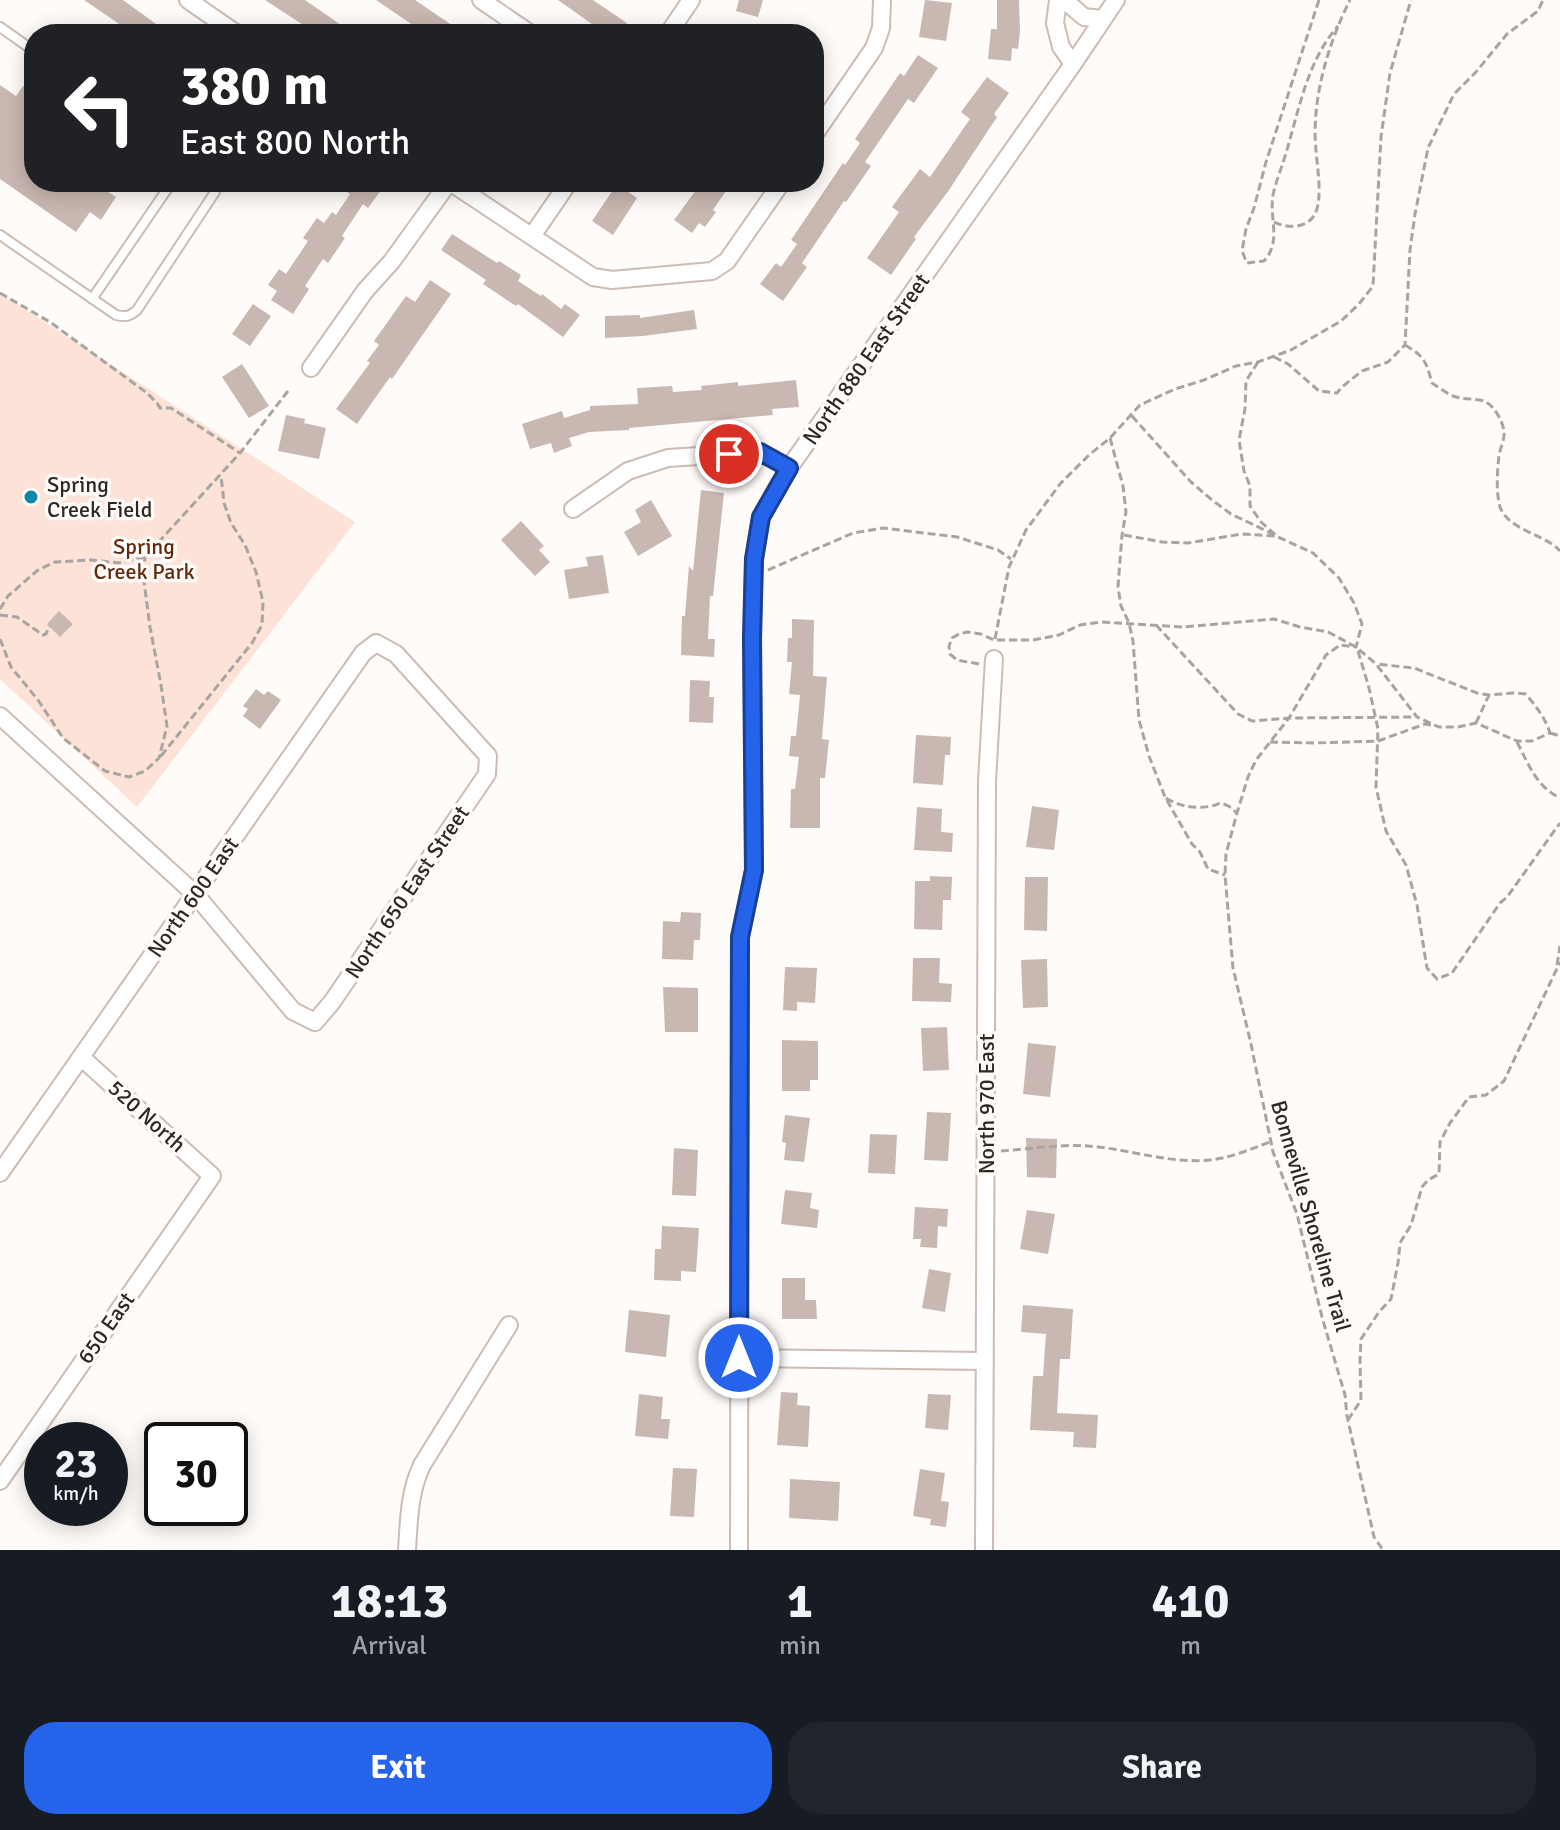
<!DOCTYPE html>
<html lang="en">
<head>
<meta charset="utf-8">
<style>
	:root { --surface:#171b24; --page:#20242c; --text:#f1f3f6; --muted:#9ea1a6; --accent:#2563eb }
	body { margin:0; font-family:Signika,sans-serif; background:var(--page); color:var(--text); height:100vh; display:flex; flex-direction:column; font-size:30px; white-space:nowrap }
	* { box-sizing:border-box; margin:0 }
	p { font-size:26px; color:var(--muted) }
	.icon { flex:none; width:44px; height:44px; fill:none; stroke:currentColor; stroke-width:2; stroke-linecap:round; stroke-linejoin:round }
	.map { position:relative; height:1550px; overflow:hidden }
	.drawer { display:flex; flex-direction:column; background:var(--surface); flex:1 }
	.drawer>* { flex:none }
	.top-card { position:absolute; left:24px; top:24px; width:800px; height:168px; border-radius:32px; box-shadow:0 4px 20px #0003; background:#202124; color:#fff; overflow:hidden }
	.speed { position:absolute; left:24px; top:1422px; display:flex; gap:16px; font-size:40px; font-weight:700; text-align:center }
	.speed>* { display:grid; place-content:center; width:104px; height:104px; border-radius:50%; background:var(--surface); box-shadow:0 4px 20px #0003; line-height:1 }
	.speed small { font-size:20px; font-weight:400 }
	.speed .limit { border:4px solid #111; border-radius:12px; background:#fff; color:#111 }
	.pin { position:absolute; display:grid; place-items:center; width:68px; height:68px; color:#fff; margin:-34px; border:4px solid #fff; border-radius:50%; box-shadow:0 2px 8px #0007 }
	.me { position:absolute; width:88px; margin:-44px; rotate:0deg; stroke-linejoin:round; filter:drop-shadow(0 0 6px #0008) }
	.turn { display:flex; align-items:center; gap:28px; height:168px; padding:0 24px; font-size:36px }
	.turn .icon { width:104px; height:104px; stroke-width:2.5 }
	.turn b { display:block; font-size:56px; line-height:68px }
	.eta { display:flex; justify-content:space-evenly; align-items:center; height:136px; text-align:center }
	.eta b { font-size:48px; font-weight:800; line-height:56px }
	.cta { display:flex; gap:16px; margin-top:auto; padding:16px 24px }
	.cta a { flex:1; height:92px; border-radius:32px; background:var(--accent); color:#fff; font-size:32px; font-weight:800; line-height:92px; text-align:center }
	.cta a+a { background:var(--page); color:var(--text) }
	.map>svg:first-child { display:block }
	.green { fill:#fce2d7 }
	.building { fill:#c9b8b1 }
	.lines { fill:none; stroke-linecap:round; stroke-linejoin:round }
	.service-casing { stroke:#cdbcb4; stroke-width:12 }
	.minor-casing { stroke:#cdbcb4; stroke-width:20 }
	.path { stroke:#a8a4a1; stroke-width:3; stroke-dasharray:8 4; stroke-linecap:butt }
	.service { stroke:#fff; stroke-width:8 }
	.minor { stroke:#fff; stroke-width:16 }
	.route-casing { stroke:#184099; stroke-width:20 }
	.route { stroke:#2563eb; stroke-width:14 }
	.poi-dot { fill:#0b87aa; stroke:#fefbf9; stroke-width:3 }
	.labels { text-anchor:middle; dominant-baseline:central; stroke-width:7; stroke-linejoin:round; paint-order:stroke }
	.street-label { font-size:22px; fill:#2d2724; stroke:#fefbf9 }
	.poi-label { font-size:22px; fill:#2d2724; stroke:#fefbf9; text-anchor:start }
	.park-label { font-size:22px; fill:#602a0f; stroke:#fefbf9 }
</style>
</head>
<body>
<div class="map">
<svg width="1560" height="1550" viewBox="0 0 1560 1550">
	<rect width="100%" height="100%" fill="#fefbf9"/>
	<path class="green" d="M0 293 355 522 137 807 0 679Z"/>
	<path class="building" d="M84 0H123L170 34H134Z
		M265 0H305L354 34H317Z
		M376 0H415L465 34H426Z
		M558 0H593L627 23 619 34H606Z
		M739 0H763L758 17 736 11Z
		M925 0 952 3 946 41 919 37Z
		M997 0H1019L1020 32 1018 49 1012 48 1011 61 988 59 991 29H997Z
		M918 55 938 68 914 103 908 99 865 162 871 166 846 202 844 201 802 263 807 267 783 301 760 284 776 263 781 267 797 244 791 240 843 163 845 165 860 143 855 139 900 73 904 76Z
		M987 77 1009 93 994 114 997 117 949 190 914 237 916 239 891 275 867 258 899 212 892 207 920 169 930 177 970 119 961 112Z
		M0 85 16 96 23 86 34 94V182H115L108 192 116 197 101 220 90 212 76 232 0 179Z
		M333 182H387L368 208 363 204 342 236 345 238 328 263 323 259 305 286 309 289 293 314 271 300 277 291 268 285 279 269 286 274 308 241 303 238 317 218 324 223 332 212 336 215 350 194Z
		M702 182H732L713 210 716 212 705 227 699 223 692 233 674 220Z
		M617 184 637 198 613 235 592 221Z
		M452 234 497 263 499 261 521 275 518 281 541 296 542 294 561 309 565 304 580 315 563 337 518 304 516 306 483 284 486 280 441 250Z
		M430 280 451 294 392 379 390 377 357 424 336 409 370 363 367 361 379 345 374 341 406 296 415 302Z
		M253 304 271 316 250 346 232 334Z
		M694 310 697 329 643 336 605 338V316L640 315V318Z
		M242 364 269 406 249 418 222 377Z
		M796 380 799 407 772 409 773 415 629 428V430L589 432 569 438 572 446 554 453 551 443 530 449 522 424 562 411 564 418 590 410V406L638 404 637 388 672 386 673 392 702 390 701 386 738 382V386Z
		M286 415 305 419 304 423 326 428 319 459 278 451Z
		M701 490 724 493 713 596H710L708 639H715L714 657 681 655 682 616H685L689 566 693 571Z
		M651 500 672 536 638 556 624 532 641 522 635 510Z
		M521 521 544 546 539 550 550 562 535 576 501 540Z
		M603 555 609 593 569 599 564 570 588 566 586 557Z
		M59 611 73 624 60 637 47 624Z
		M792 619 814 620 813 676 827 677 822 739 829 740 825 778H820V828H790L791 789H795L799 757 789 756 791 736H796L800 695 789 694 792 662H787L788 638H792Z
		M690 680 710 681 709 697H714L713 723 689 722Z
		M256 689 264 695 268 691 281 700 260 729 243 716 248 709 243 706Z
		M916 735 951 737 950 755H945L943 785 913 783Z
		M1032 806 1059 810 1054 850 1026 847Z
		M917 807 942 809 941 832 953 833 952 852 914 850Z
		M930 876 952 877 951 900H943L942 930 914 929 915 881H930Z
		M1025 877H1048L1047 931 1024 930Z
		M681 912 701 913 700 940H694L693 960 662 959 663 921 680 922Z
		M913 958H940L939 983 952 984 951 1002 912 1001Z
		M1047 959 1048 1007 1023 1008 1021 960Z
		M785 967 817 968 815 1003 797 1002V1011L783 1010Z
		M663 987 698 988V1032H665Z
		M947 1027 949 1070 923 1071 921 1028Z
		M782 1040 818 1041V1080H810V1091H782Z
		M1028 1043 1056 1046 1050 1097 1023 1094Z
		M927 1112 951 1113 948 1161 924 1160Z
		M785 1115 810 1118 804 1162 784 1160 786 1143 782 1142Z
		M870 1134 897 1135 895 1174 868 1173Z
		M1026 1138 1057 1139 1056 1178 1027 1177Z
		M674 1148 698 1150 696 1196 672 1195Z
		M785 1190 812 1193 810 1208 819 1210 817 1228 781 1224Z
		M915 1207 948 1209 947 1227 938 1226 937 1248 920 1247 921 1239H913Z
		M1027 1210 1055 1214 1048 1254 1020 1249Z
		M662 1226 699 1228 696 1272 681 1271V1281L654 1280 655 1249H661Z
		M929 1269 951 1273 945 1312 922 1308Z
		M782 1278H805V1300H816L817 1319H782Z
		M1023 1305 1073 1309 1070 1359H1060L1057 1413 1098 1415 1096 1448 1073 1447 1074 1432 1030 1430 1033 1376H1043L1046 1334 1021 1332Z
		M629 1310 670 1315 666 1357 625 1352Z
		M781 1392 798 1393 797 1405 810 1406 808 1447 777 1445Z
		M639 1394 663 1397 661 1419H670L668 1439 635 1436Z
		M928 1394 951 1395 948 1430 925 1428Z
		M673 1468 697 1469 694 1517 670 1516Z
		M920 1469 945 1473 941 1501 949 1502 946 1527 930 1525 931 1519 913 1516Z
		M790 1479 840 1482 838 1521 789 1518Z"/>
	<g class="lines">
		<defs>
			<path id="service" d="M0 27 34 51
				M0 235 116 315C125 317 129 317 137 310L215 192 213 182
				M92 299 172 182"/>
			<path id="minor" d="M188 0 237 34
				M481 0 531 34
				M1058 0 1055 23 1061 47 1073 64
				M1064 0 1084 17 1102 19
				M668 34 691 0
				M814 135 874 48 881 28 882 0
				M450 182 593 277 612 280 712 271 727 261 782 182
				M532 236 569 182
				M311 368 365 291 392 261 449 182
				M573 509 628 471 668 458 760 452 789 468
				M0 716 195 894 293 1011 315 1022 332 1002 487 774 488 756 396 654 376 643 363 653 0 1173
				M739 1358 985 1361
				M0 1481 212 1176 81 1057
				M407 1550C409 1520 409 1492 422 1465L509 1325
				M739 1550 740 937 754 870 752 638 754 559 761 517 789 468 1073 64 1116 0
				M984 1550 987 781 994 659"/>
		</defs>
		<use href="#service" class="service-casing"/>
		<use href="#minor" class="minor-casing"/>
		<path class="path" d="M1319 0 1266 162 1254 208 1246 229 1242 251 1247 263 1264 261C1282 241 1269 219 1273 195 1276 181 1282 167 1286 153 1299 110 1307 61 1338 26
			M1274 222C1286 228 1304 229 1313 217 1324 203 1317 167 1316 150 1311 100 1328 44 1350 0
			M0 293 50 322 147 393 157 403 160 408H171L240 453
			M1405 345C1424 356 1426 361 1432 383 1438 387 1446 393 1453 396 1463 400 1474 398 1484 401 1494 405 1503 421 1504 432 1505 439 1500 448 1499 456 1497 471 1496 492 1500 507 1508 530 1545 534 1560 551
			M1274 357 1288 364 1319 391 1337 393 1342 387 1362 371 1388 362 1405 345 1410 250 1415 214 1428 148 1454 94 1476 72 1507 34 1538 11 1543 0
			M1258 362 1246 381 1245 409 1239 440 1244 471 1250 486V506L1261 522 1278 537 1313 553 1339 578 1354 603 1362 624 1356 647 1340 645 1326 655 1289 718 1256 760 1248 777 1237 813 1226 854 1225 875 1233 968 1251 1044 1273 1152 1297 1214 1322 1317 1345 1395 1347 1416 1374 1537 1383 1550
			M1132 416 1191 482 1212 500 1231 514 1275 535
			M1110 438 1123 486 1126 512 1122 535 1118 587 1121 606 1129 623 1133 641 1139 720 1149 756 1165 797 1192 844 1200 852 1208 869 1225 875
			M1124 535 1162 542 1188 543 1242 534 1275 536
			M768 570 853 533 883 528 957 537 998 550 1011 559
			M0 609 8 596 38 570 55 562 91 560 119 563 145 557
			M0 615 17 617 43 635 46 634 49 626
			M1156 625 1238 714 1252 721 1289 718 1415 717
			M0 639 11 667 38 700 63 738 105 771 129 777 145 771 159 758 167 726 161 685 150 627 143 574 145 557 240 453 288 391
			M995 639 1009 567 1026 530 1060 484 1089 455 1110 438 1140 405 1175 389 1204 380 1236 366 1258 362 1291 350 1341 321 1359 304 1373 286 1381 137 1390 73 1411 0
			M1358 651 1369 688 1378 729 1376 787 1386 831 1406 865 1417 905 1427 968 1437 979 1452 973 1500 903 1507 897 1560 823
			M979 664 957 660 950 654 949 646 952 638 959 634 967 632 981 634 994 640H1033L1059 635 1080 625 1101 622 1183 627 1274 619 1300 627 1328 632 1356 647 1376 664 1417 717 1439 727H1458L1476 723 1517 741H1532L1550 733C1545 717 1536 707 1526 694L1514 693 1489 695 1477 693 1414 668 1376 664
			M1476 723 1489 695
			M1550 733 1560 736
			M1270 742 1314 743 1378 741 1425 724 1431 725
			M1517 742C1529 765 1536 786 1560 798
			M161 756 252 643 262 625 263 602 256 572 245 545 231 523 224 503 221 475
			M1166 798C1180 807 1196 809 1212 806 1219 804 1219 802 1226 805 1230 806 1233 810 1237 813
			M1557 965 1560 946
			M1001 1151C1029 1149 1061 1144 1088 1146 1129 1149 1169 1164 1210 1160 1230 1158 1251 1149 1270 1142
			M1348 1420 1361 1400 1360 1360 1361 1339 1379 1312 1391 1299 1398 1263 1400 1243 1411 1225 1422 1187 1428 1180 1439 1174 1440 1142 1450 1123 1469 1097 1486 1095 1504 1081 1560 962"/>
		<use href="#service" class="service"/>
		<use href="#minor" class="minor"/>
	</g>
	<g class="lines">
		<defs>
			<path id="route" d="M729 454 760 452 789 468 761 517 754 559 752 638 754 870 740 937 739 1358"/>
		</defs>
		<use href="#route" class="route-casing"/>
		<use href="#route" class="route"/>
	</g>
	<circle class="poi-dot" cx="31" cy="497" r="8"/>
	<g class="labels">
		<g class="street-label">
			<text transform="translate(866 359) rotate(-55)">North 880 East Street</text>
			<text transform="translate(407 892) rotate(-56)">North 650 East Street</text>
			<text transform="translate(193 897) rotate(-55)">North 600 East</text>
			<text transform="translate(986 1104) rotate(-90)">North 970 East</text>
			<text transform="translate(147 1116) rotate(42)">520 North</text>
			<text transform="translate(1311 1216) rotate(74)">Bonneville Shoreline Trail</text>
			<text transform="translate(106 1328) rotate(-55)">650 East</text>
		</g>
		<g class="poi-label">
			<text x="47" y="484">Spring<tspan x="47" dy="25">Creek Field</tspan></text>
		</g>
		<g class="park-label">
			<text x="144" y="546">Spring<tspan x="144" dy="25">Creek Park</tspan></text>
		</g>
	</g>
</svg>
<div class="speed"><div>23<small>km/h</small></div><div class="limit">30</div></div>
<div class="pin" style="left:729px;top:454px;background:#d93025"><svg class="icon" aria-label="arrive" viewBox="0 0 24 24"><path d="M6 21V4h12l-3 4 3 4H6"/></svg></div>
<svg class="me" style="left:739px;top:1358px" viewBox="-20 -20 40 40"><circle r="17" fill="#2563eb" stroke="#fff" stroke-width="3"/><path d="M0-11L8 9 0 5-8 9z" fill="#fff"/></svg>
<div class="top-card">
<div class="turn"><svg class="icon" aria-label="left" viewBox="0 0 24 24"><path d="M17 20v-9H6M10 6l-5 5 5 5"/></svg><div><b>380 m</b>East 800 North</div></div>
</div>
</div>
<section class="drawer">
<div class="eta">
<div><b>18:13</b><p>Arrival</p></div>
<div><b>1</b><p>min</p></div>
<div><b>410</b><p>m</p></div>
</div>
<div class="cta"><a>Exit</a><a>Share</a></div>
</section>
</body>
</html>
